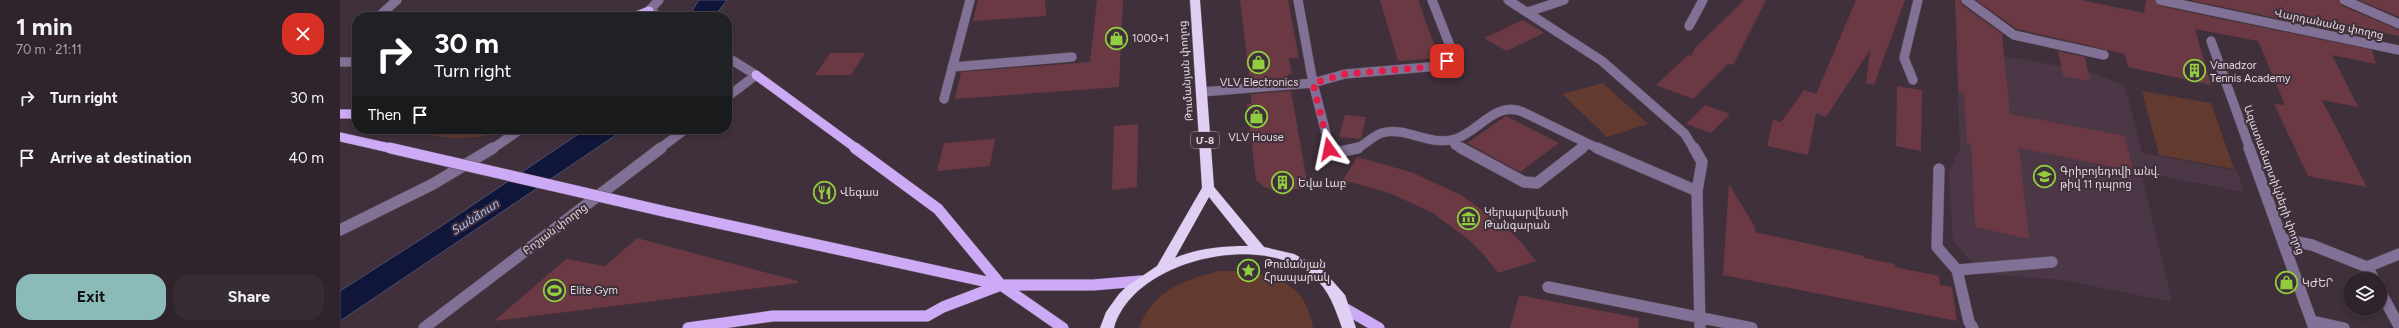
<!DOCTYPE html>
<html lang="en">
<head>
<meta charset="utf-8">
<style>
	:root { --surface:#2f242c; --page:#372c34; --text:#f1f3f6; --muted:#a7a4a9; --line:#4a4148; --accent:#8bbbb9 }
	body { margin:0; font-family:Figtree,"Noto Sans Armenian",sans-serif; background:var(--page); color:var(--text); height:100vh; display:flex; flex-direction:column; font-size:15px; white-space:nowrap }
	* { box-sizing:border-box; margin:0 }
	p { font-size:13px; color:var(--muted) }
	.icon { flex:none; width:22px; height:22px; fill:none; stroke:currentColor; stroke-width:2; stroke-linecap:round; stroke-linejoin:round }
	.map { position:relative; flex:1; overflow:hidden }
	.drawer { display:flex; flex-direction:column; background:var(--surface); width:340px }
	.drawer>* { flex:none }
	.hud { position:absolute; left:12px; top:12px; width:380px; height:122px; border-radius:16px; box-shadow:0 2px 6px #0003,0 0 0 1px var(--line); background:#202124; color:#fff; overflow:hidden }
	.fabs { position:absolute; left:2003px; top:272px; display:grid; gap:8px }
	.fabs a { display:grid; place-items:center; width:44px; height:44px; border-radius:50%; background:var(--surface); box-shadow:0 2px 6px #0003,0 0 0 1px var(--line); font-size:20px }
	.pin { position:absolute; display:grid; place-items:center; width:34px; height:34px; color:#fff; margin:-17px; border-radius:8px; box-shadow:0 2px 6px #0006 }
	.me { position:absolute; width:44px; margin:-22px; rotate:348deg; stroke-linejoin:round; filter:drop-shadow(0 0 3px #0008) }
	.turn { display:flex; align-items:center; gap:14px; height:84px; padding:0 16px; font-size:18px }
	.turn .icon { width:52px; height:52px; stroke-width:2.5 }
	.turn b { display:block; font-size:28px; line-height:34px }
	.then { display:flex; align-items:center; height:38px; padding:0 16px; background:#0003; gap:8px; font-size:15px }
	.round { display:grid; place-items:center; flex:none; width:42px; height:42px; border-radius:16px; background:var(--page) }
	.headline { display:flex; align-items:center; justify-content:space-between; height:68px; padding:0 16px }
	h1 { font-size:24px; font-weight:700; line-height:30px }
	.cta { display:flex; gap:8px; margin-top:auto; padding:8px 16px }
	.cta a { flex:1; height:46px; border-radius:16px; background:var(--accent); color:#111; font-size:16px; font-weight:700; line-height:46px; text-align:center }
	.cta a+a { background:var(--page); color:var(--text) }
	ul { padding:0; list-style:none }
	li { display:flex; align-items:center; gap:12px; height:60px; padding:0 16px }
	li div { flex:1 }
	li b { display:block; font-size:15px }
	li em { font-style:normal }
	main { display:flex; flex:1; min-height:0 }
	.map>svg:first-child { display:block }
	.built { fill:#4c3747 }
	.green { fill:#623a2f }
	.water { fill:#10153a; stroke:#4f4f6b }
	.building { fill:#6a3944 }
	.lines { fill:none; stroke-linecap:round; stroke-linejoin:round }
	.minor-far1-casing { stroke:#5c4e58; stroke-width:10 }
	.minor-casing { stroke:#5c4e58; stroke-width:12 }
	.major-far1-casing { stroke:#5c4e58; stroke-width:10 }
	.major-casing { stroke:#5c4e58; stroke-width:12 }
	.highway-casing { stroke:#5c4e58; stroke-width:1 }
	.minor-far1 { stroke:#817196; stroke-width:9 }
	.minor { stroke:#817196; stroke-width:11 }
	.major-far1 { stroke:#ccaaf6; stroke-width:9 }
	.major { stroke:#ccaaf6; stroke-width:11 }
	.highway { fill:#decff3; fill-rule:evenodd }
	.major-bridge-far1-casing { stroke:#5c4e58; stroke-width:10; stroke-linecap:butt }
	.major-bridge-casing { stroke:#5c4e58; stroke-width:12; stroke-linecap:butt }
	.major-bridge-far1 { stroke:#ccaaf6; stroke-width:9 }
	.major-bridge { stroke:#ccaaf6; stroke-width:11 }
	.route { stroke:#e11d48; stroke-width:7; stroke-dasharray:0 12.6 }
	.labels { text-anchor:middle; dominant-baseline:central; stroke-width:4; stroke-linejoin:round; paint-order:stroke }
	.shield { fill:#3f303b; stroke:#b0a5ad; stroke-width:1 }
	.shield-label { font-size:10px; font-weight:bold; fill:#e1d7de }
	.street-label { font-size:11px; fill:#e1d7de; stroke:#3f303b }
	.poi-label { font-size:11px; fill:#e1d7de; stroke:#3f303b; text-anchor:start }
	.water-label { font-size:12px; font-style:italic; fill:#adbbf3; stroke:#3f303b }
</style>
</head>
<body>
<main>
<section class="drawer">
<div class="headline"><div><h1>1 min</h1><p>70 m · 21:11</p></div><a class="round" style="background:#d93025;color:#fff"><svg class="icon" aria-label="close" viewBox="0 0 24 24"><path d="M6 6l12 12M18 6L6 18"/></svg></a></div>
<ul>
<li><svg class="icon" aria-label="right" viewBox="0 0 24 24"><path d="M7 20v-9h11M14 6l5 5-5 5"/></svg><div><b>Turn right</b></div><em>30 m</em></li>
<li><svg class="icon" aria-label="arrive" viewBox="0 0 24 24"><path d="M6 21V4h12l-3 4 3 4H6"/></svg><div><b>Arrive at destination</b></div><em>40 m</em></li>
</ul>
<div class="cta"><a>Exit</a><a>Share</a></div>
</section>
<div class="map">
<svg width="2059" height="328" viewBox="0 0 2059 328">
	<rect width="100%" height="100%" fill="#3f303b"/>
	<path class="built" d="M1616 48 1748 71 1785 86 1802 153 1897 171 1904 192 1801 172 1832 302 1723 280 1646 274 1638 269 1613 241 1609 173 1620 148Z"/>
	<path class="green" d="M1263 83 1308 124 1267 137 1222 94Z
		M1802 91 1871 103 1894 169 1819 155Z
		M79 129H163C147 140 94 142 79 129Z
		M880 271C913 271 958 275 969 313 971 318 973 323 973 328H799C800 323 803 318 806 314 821 287 851 278 880 271Z"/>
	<path class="water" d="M359 0H387L374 17H348Z
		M246 129H285L0 321V291L97 229Z"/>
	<path class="building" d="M638 0H705L706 16 633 21Z
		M757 0H783L779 87 615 99 621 72 750 62Z
		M900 0H948L959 58H949L952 74H948V79L910 82Z
		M1040 0H1078L1099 58 1058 61Z
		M1404 0H1426L1393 65 1388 64 1353 99 1316 85 1348 55 1351 56 1355 48Z
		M1516 0H1565L1534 85 1526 83 1530 50 1486 117 1476 113 1468 155 1427 146 1433 120 1441 122 1464 90 1476 94Z
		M1615 0H1620L1622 5 1664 35H1662L1670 114 1785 136 1793 171 1679 148 1689 239 1635 227 1631 144 1627 143 1624 93 1619 92Z
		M1636 0H1741L1804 13 1806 0H1814L1819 6 2032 50 2036 64 1992 55 2018 107 1982 100 2027 187 1968 176 1934 104 1945 105 1918 41 1855 29 1871 85 1788 67 1785 54 1677 29Z
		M1849 0H1998L2002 6 2059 30V36L2026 29 2028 37Z
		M2019 0H2059V17Z
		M1183 20 1204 33 1166 51 1144 38Z
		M1718 51 1745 57 1750 81 1723 76Z
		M490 53H525L511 75H475Z
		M1557 86 1582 90 1581 151 1556 146Z
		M951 91 968 188 936 191 924 187 916 180 907 104H911V94Z
		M1365 105 1390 114 1371 133 1346 124Z
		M1005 115 1026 117 1021 139 999 137Z
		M1166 116 1219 143 1180 172 1127 143Z
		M798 124 797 187 772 190 774 126Z
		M655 139 650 166 597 171 604 143Z
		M1017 157 1071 172 1121 195 1163 225 1181 242 1196 261 1158 273 1144 255 1128 239 1091 212 1049 193 1003 180Z
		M1389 184 1415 227V232L1524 256V258L1555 264V267L1599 276 1600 285 1612 287 1617 321 1383 275Z
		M297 238 458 281V283L154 321 226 259 265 266Z
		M1179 295 1299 318 1298 328H1170Z"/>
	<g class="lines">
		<defs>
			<path id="minor-far1" d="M958 0 973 83 990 149
				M1168 0 1262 61 1345 134 1354 149
				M1626 0 1674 35 1764 55
				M1820 0 2059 50
				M2004 0 2059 24
				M309 11 321 17
				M1188 12 1224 0
				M38 17 57 0
				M303 17 319 0
				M1349 26 1363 0
				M1871 41 1910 149
				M387 57 416 75 387 97
				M0 62H17
				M612 67 732 57
				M1573 80 1564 58 1578 0
				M862 92 973 83 1005 74 1100 66 1114 56 1092 0
				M604 99 630 0
				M1115 139V145L1123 149
				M152 149 181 129
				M319 149 346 129
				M1016 149C1025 145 1032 136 1042 133 1066 126 1090 147 1115 139 1139 132 1155 100 1183 112L1259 149
				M1241 149 1246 145"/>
			<path id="minor" d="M989 148 1000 152 1018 148
				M1121 148 1184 182 1197 183 1242 148
				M1257 148 1357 191
				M1354 148 1362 162 1357 191 1360 328
				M1909 148 1974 328
				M1599 169 1597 247 1617 270 1629 322 1633 328
				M0 230 93 184 153 148
				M1943 239 1972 245 2027 267 2059 254
				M2027 267 2034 279
				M1617 270 1712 262
				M1208 287 1412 328
				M2040 291 2059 326
				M1972 321 2004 328
				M84 328 321 148"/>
			<path id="major-far1" d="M294 17 309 11
				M416 75 517 149
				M0 114H17
				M0 137 45 147"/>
			<path id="major" d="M515 148 598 209 661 285 723 328
				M327 212 661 285H753L801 281
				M1006 309 1039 328
				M348 328 433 316H587L603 307 661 285"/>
			<path id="highway" d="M850 0H860L874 187 924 247 954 254 982 269 1005 295 1016 328H1002C995 308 989 290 973 276 921 231 793 260 774 328H760L766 312 779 294 786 287 817 266 862 188ZM869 197 908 246C883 246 858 248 835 258Z"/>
		</defs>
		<use href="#minor-far1" class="minor-far1-casing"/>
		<use href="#minor" class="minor-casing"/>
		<use href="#major-far1" class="major-far1-casing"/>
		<use href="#major" class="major-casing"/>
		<use href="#highway" class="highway-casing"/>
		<use href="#minor-far1" class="minor-far1"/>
		<use href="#minor" class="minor"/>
		<use href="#major-far1" class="major-far1"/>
		<use href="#major" class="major"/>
		<use href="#highway" class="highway"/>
		<defs>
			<path id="major-bridge-far1" d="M45 147 55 149"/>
			<path id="major-bridge" d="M50 148 327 212"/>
		</defs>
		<use href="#major-bridge-far1" class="major-bridge-far1-casing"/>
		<use href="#major-bridge" class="major-bridge-casing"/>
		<use href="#major-bridge-far1" class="major-bridge-far1"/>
		<use href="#major-bridge" class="major-bridge"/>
	</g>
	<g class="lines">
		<path class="route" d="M989 149 973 83 1005 74 1100 66 1107 61"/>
	</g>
	<defs>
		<symbol id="shop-ring" viewBox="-11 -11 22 22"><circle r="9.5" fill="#3f303b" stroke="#91cd3f" stroke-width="1.5"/><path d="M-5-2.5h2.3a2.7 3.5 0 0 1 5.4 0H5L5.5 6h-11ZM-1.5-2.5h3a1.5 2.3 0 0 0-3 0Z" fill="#91cd3f"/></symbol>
		<symbol id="building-ring" viewBox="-11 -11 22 22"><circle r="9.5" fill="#3f303b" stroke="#91cd3f" stroke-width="1.5"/><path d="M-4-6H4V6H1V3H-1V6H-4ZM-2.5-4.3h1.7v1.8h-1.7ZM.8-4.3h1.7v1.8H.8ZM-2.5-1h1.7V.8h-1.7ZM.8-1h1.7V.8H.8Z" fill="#91cd3f"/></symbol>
		<symbol id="school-ring" viewBox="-11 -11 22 22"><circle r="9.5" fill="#3f303b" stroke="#91cd3f" stroke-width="1.5"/><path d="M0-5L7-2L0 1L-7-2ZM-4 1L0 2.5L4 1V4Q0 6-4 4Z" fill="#91cd3f"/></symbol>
		<symbol id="restaurant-ring" viewBox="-11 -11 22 22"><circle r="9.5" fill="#3f303b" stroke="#91cd3f" stroke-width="1.5"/><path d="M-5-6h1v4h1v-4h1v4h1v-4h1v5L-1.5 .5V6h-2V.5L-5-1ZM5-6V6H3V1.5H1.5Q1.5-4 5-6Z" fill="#91cd3f"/></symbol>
		<symbol id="museum-ring" viewBox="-11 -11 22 22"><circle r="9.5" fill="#3f303b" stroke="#91cd3f" stroke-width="1.5"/><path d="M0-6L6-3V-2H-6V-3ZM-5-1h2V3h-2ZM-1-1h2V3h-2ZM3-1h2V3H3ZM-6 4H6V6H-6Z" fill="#91cd3f"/></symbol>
		<symbol id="sight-ring" viewBox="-11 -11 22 22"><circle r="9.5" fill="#3f303b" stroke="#91cd3f" stroke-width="1.5"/><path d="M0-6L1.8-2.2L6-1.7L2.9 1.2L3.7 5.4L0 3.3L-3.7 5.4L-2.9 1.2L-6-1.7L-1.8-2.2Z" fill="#91cd3f"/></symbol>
		<symbol id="stadium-ring" viewBox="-11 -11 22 22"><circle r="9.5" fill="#3f303b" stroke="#91cd3f" stroke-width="1.5"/><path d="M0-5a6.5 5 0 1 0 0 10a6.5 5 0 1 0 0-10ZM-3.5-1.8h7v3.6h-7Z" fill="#91cd3f"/></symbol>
	</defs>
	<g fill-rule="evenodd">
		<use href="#shop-ring" x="764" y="26" width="25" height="25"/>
		<use href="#shop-ring" x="906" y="50" width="25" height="25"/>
		<use href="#building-ring" x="1842" y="58" width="25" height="25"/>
		<use href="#shop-ring" x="904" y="104" width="25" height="25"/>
		<use href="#school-ring" x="1692" y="164" width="25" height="25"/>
		<use href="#building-ring" x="930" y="170" width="25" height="25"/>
		<use href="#restaurant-ring" x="472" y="180" width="25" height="25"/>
		<use href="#museum-ring" x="1116" y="206" width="25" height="25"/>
		<use href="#sight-ring" x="896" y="258" width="25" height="25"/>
		<use href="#shop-ring" x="1934" y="270" width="25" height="25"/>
		<use href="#stadium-ring" x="202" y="278" width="25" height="25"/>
	</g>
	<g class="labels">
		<rect class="shield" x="851" y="132" width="28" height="16" rx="3"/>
		<g class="shield-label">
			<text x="865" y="140">Մ-8</text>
		</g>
		<g class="street-label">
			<text transform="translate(1989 24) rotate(12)">Վարդանանց փողոց</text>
			<text transform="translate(846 71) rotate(-94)">Թումանյան փողոց</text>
			<text transform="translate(1934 180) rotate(70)">Ազատամարտիկների փողոց</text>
			<text transform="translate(215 229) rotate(-37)">Բոշյան փողոց</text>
		</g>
		<g class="poi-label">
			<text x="792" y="38">1000+1</text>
			<text x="1870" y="65">Vanadzor<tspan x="1870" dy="13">Tennis Academy</tspan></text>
			<text x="919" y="82" text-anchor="middle">VLV Electronics</text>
			<text x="916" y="137" text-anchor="middle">VLV House</text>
			<text x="1720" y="171">Գրիբոյեդովի անվ.<tspan x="1720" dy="13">թիվ 11 դպրոց</tspan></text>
			<text x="958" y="183">Եվա Լաբ</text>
			<text x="500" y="192">Վեգաս</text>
			<text x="1144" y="212">Կերպարվեստի<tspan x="1144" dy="13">Թանգարան</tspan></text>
			<text x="924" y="264">Թումանյան<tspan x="924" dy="13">Հրապարակ</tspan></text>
			<text x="1962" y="283">ԿԺԵՐ</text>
			<text x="230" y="290">Elite Gym</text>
		</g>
		<g class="water-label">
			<text transform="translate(135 217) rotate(-33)">Տանձուտ</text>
		</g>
	</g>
</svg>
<div class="fabs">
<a><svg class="icon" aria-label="layers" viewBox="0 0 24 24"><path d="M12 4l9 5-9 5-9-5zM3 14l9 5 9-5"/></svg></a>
</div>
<div class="pin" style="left:1107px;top:61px;background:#d93025"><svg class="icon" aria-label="arrive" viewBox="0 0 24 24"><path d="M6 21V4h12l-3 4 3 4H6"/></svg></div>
<svg class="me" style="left:989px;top:149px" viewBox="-20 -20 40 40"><path d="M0-17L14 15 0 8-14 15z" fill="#e11d48" stroke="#fff" stroke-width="4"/></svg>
<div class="hud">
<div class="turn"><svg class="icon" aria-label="right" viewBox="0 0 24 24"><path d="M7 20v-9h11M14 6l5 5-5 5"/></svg><div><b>30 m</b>Turn right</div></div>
<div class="then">Then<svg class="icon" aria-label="arrive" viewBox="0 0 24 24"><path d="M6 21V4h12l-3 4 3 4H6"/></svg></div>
</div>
</div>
</main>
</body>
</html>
